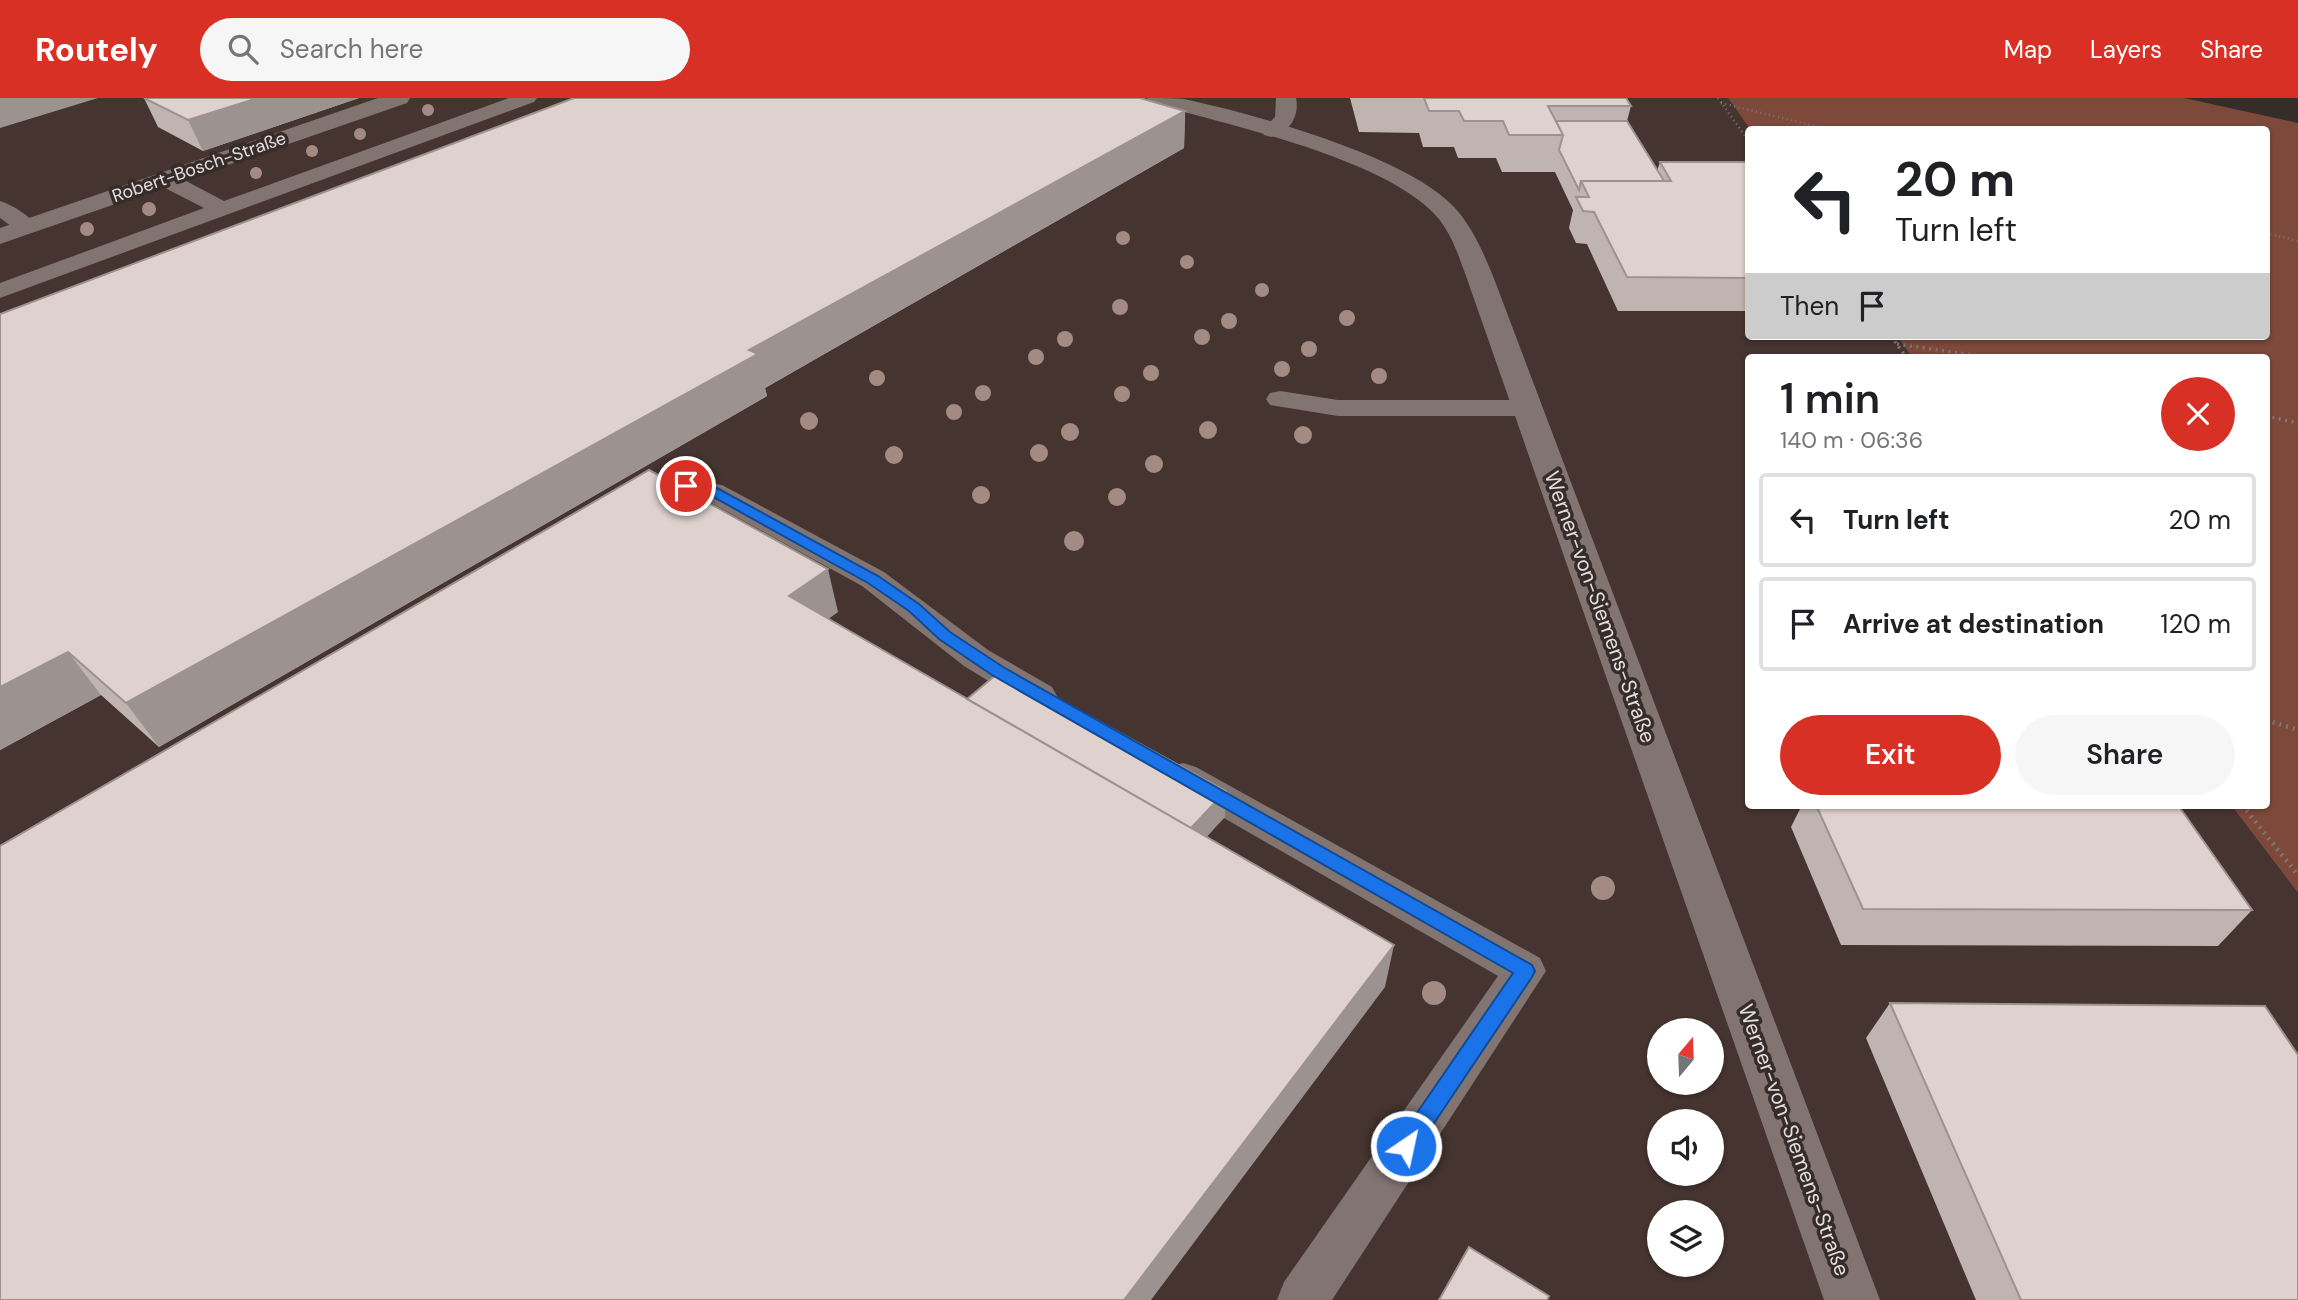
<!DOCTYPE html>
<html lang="en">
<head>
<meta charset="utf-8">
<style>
	:root { --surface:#fff; --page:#f6f6f6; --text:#202124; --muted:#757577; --line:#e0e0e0; --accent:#d93025 }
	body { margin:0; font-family:"DM Sans",sans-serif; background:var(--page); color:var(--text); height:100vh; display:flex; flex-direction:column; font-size:26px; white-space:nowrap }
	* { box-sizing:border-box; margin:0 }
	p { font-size:23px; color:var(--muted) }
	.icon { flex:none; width:38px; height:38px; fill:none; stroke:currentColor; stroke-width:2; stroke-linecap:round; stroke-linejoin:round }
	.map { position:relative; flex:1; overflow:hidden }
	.sheet { position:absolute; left:1745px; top:256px; width:525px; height:455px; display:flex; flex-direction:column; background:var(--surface); border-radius:7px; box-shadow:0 2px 5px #0004 }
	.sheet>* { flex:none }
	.top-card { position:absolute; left:1745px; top:28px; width:525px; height:214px; border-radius:7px; box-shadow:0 2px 5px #0004; background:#fff; color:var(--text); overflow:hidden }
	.needle { width:46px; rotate:19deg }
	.tools { position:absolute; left:1647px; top:920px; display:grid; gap:14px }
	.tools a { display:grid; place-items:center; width:77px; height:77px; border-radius:50%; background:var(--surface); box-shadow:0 2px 5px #0004; font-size:35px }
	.pin { position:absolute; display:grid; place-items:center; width:60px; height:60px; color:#fff; margin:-30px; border:4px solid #fff; border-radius:50%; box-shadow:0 2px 7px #0007 }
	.me { position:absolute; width:77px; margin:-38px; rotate:34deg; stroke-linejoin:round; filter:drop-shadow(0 0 5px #0008) }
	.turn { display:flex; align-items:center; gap:24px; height:147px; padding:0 35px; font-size:32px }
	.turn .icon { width:91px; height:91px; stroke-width:2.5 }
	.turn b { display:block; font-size:49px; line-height:60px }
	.then { display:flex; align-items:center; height:66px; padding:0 35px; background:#0003; gap:14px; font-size:26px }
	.round { display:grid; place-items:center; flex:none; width:74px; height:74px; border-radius:37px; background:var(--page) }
	.head { display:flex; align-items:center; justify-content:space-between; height:119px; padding:0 35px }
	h1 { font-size:42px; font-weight:600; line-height:52px }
	.cta { display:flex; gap:14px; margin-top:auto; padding:14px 35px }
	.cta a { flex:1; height:80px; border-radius:42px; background:var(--accent); color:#fff; font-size:28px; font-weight:600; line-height:80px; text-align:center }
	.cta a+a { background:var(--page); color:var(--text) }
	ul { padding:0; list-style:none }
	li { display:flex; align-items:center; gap:21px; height:94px; margin:0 14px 10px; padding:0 21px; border:4px solid var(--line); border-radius:7px }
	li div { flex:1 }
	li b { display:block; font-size:26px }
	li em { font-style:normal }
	header { display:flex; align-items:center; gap:42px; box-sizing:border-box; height:98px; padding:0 35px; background:var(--accent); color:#fff }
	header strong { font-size:33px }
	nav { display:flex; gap:38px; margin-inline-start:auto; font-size:24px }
	.search { width:490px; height:63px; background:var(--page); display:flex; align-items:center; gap:18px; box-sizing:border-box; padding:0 24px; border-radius:38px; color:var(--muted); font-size:26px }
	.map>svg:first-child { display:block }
	.built { fill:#453430; fill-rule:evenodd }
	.forest { fill:#7c493b }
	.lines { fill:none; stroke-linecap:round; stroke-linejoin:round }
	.path-far2 { stroke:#7f7673; stroke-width:2.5; stroke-dasharray:1 3.5; stroke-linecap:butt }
	.path-far1 { stroke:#7f7673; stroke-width:3.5; stroke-dasharray:2 4.5; stroke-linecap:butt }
	.path { stroke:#7f7673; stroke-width:4.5; stroke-dasharray:2 5; stroke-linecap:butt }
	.lane { fill:#817471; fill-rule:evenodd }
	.street { fill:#817471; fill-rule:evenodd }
	.tree { fill:#a38b84 }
	.wall { fill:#c0b4b0 }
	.shaded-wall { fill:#9c9290 }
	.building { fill:#dfd1cd; stroke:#9c9290; stroke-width:2 }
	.route { fill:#1a73e8; stroke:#114b97; stroke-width:2 }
	.labels { text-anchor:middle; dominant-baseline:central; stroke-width:7; stroke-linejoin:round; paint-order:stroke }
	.far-street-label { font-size:18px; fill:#e7e0de; stroke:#362c29 }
	.street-label { font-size:21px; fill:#e7e0de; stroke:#362c29 }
</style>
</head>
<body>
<header>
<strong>Routely</strong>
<div class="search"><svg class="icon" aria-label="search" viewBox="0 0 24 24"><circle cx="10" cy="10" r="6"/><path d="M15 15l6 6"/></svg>Search here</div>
<nav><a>Map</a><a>Layers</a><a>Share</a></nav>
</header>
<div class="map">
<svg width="2298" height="1202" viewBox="0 0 2298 1202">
	<rect width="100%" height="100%" fill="#362c29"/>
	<path class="built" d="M0 0H1728L1750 31 1748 238H1897L1912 259H1748V707H2231L2298 795V1202H0ZM1659 933H1712V985H1659ZM1659 1024H1712V1076H1659ZM1659 1115H1712V1167H1659Z"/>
	<path class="forest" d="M1728 0H2184L2298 25V795L2231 707H2266V259H1912L1897 238H2266V32L1750 31Z"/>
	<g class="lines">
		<path class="path-far2" d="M1718 0 1748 42
			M1721 5 1831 32
			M2266 135 2298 143"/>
		<path class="path-far1" d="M1891 238 1906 259
			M1897 246 1987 259
			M2266 318 2298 325"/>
		<path class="path" d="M2266 622 2298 632
			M2242 707 2298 777"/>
		<path class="lane" d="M509 0H537L534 4 0 200V185L204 110 157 86 154 81 157 76H173L224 103Z
			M1276 0H1296C1300 18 1289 35 1271 39L1264 37 1261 33 1275 19Z
			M0 103C13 107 30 118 38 129L35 134H19L0 120Z
			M1280 293 1338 302H1527L1537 304 1541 310 1537 316 1527 318H1338L1270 307 1266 301 1270 295Z
			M662 381H692L722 387 884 474 988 552 1052 589 1057 598 1052 607 1040 610 1028 607 964 568 862 488 704 401 672 398 632 404 621 401 617 395 621 389Z
			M1183 665 1196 669 1540 860 1546 873 1332 1202H1277L1284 1184 1498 878 1170 689 1165 679 1170 669Z"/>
		<path class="street" d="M378 0H410L407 5 0 146V130Z
			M1147 0C1159 0 1173 0 1184 1 1254 16 1407 58 1454 109 1472 128 1483 154 1493 178L1880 1202H1824L1466 178C1459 159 1452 137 1438 120 1388 61 1226 26 1150 5Z"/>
	</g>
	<g class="tree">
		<circle cx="428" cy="12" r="6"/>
		<circle cx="360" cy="36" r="6"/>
		<circle cx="312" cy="53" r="6"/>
		<circle cx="256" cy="75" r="6"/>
		<circle cx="149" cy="111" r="7"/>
		<circle cx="87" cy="131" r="7"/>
		<circle cx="1123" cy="140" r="7"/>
		<circle cx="1187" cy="164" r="7"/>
		<circle cx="1262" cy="192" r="7"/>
		<circle cx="1120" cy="209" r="8"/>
		<circle cx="1347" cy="220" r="8"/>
		<circle cx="1229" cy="223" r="8"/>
		<circle cx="1202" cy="239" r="8"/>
		<circle cx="1065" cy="241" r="8"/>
		<circle cx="1309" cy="251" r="8"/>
		<circle cx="1036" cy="259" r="8"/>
		<circle cx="1282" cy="271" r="8"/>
		<circle cx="1151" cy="275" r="8"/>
		<circle cx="1379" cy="278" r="8"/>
		<circle cx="877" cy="280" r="8"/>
		<circle cx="983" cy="295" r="8"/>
		<circle cx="1122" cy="296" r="8"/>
		<circle cx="954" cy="314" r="8"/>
		<circle cx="809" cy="323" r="9"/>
		<circle cx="1208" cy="332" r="9"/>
		<circle cx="1070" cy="334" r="9"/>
		<circle cx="1303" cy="337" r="9"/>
		<circle cx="1039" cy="355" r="9"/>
		<circle cx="894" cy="357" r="9"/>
		<circle cx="1154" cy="366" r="9"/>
		<circle cx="981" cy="397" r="9"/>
		<circle cx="1117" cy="399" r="9"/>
		<circle cx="1074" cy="443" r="10"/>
		<circle cx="1603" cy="790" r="12"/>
		<circle cx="1434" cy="895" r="12"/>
	</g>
	<path class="wall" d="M144 0H359L203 53 158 29Z
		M1350 0H1626L1631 8 1627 23 1657 73 1660 64H1748V213H1618L1587 146 1576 145 1569 130 1573 112 1555 74H1502L1496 60H1458L1454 49H1423L1419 35 1359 34Z
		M1185 13 1184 50 765 290 767 298 159 649 101 597 0 652V216Z
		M1802 707H2178L2252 812 2218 848 1841 847 1791 729Z
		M1890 905 2298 1202H1976L1866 940Z"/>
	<path class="shaded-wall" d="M0 0H98L0 30Z
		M258 0H359L203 53 188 22Z
		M1185 13 1184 50 765 290 767 298 159 649 126 605 749 252Z
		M828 471 838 514 800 542 789 498Z
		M68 554 101 597 0 652V589Z
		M1226 693 1225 719 1181 767 1182 741Z
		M1394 847 1385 889 1151 1202H1124Z"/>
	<path class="building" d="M144 0H258L188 22Z
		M574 0H1140L1185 13 749 252 758 256 126 605 68 554 0 589V216Z
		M1424 0H1626L1631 8H1548L1563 37H1509L1503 23H1464L1459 13H1429Z
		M1556 23H1627L1664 83H1581L1579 92 1559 52 1563 37Z
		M1660 64H1748V180L1627 179 1594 114 1583 113 1576 99H1589L1581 83H1671Z
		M649 372 828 471 789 498 1394 847 1124 1202H0V748Z
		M1003 571 1226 693 1191 730 967 601Z
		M1816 707H2178L2252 812 1863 811Z
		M1890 905 2265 908 2298 957V1202H2021Z
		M1469 1149 1549 1198 1547 1202H1439Z"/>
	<path class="route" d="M686 384 717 390 878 478 919 506 950 534 1003 569 1532 867 1535 873 1532 879 1414 1055 1406 1058 1399 1055 1396 1048 1399 1041 1513 875 992 577 939 541 909 513 868 485 708 396 682 391 680 388Z"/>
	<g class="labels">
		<g class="far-street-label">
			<text transform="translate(199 69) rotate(-19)">Robert-Bosch-Straße</text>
		</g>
		<g class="street-label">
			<text transform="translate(1600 509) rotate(70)">Werner-von-Siemens-Straße</text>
			<text transform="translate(1794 1042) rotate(70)">Werner-von-Siemens-Straße</text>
		</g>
	</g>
</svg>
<div class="tools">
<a><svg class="needle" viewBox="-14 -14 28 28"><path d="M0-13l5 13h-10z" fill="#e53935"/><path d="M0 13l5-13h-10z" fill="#757577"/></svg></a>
<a><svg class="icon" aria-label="sound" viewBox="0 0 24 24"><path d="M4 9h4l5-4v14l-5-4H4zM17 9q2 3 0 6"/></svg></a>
<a><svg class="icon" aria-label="layers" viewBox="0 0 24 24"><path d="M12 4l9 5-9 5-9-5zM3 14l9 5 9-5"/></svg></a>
</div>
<div class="pin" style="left:686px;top:388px;background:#d93025"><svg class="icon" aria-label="arrive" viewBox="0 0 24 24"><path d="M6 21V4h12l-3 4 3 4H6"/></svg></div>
<svg class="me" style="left:1406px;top:1048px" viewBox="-20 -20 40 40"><circle r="17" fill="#1a73e8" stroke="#fff" stroke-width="3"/><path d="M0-11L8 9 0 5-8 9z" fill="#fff"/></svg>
<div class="top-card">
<div class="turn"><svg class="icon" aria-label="left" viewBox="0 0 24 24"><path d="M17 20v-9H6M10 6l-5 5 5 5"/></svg><div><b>20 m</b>Turn left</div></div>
<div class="then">Then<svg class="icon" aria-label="arrive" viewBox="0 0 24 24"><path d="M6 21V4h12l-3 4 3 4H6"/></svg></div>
</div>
<section class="sheet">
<div class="head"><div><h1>1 min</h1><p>140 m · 06:36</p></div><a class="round" style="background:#d93025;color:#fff"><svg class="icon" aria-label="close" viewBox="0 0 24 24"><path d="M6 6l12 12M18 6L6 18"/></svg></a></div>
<ul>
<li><svg class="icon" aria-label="left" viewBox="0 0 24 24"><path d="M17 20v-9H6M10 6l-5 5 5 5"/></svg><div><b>Turn left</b></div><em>20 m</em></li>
<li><svg class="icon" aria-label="arrive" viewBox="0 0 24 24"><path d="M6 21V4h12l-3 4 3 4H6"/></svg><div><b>Arrive at destination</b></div><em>120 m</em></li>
</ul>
<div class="cta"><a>Exit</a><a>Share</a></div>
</section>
</div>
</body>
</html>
